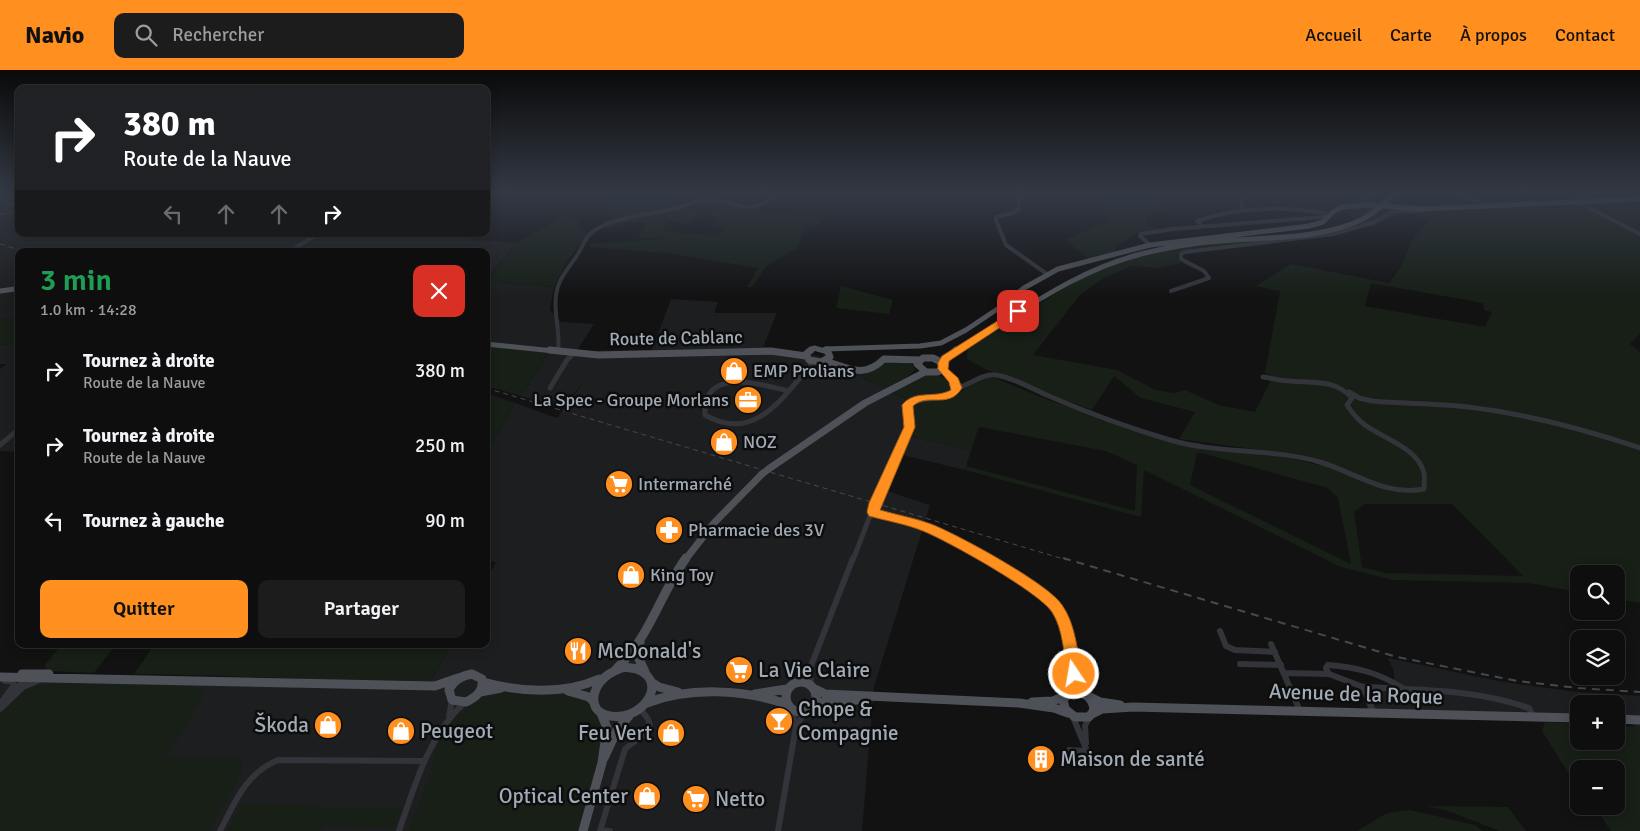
<!DOCTYPE html>
<html lang="fr">
<head>
<meta charset="utf-8">
<style>
	:root { --surface:#0e0e0e; --page:#1c1c1c; --text:#f1f3f6; --muted:#9b9c9e; --line:#2e2e2e; --accent:#ff8f1e }
	body { margin:0; font-family:Signika,sans-serif; background:var(--page); color:var(--text); height:100vh; display:flex; flex-direction:column; font-size:19px; white-space:nowrap }
	* { box-sizing:border-box; margin:0 }
	p { font-size:16px; color:var(--muted) }
	.icon { flex:none; width:28px; height:28px; fill:none; stroke:currentColor; stroke-width:2; stroke-linecap:round; stroke-linejoin:round }
	.map { position:relative; flex:1; overflow:hidden }
	.sheet { position:absolute; left:15px; top:178px; width:475px; height:400px; display:flex; flex-direction:column; background:var(--surface); border-radius:10px; box-shadow:0 2px 12px #0003,0 0 0 1px var(--line) }
	.sheet>* { flex:none }
	.hud { position:absolute; left:15px; top:15px; width:475px; height:152px; border-radius:10px; box-shadow:0 2px 12px #0003,0 0 0 1px var(--line); background:#202124; color:#fff; overflow:hidden }
	.buttons { position:absolute; left:1570px; top:495px; display:grid; gap:10px }
	.buttons a { display:grid; place-items:center; width:55px; height:55px; border-radius:10px; background:var(--surface); box-shadow:0 2px 12px #0003,0 0 0 1px var(--line); font-size:25px }
	.pin { position:absolute; display:grid; place-items:center; width:42px; height:42px; color:#fff; margin:-21px; border-radius:10px; box-shadow:0 2px 8px #0006 }
	.me { position:absolute; width:55px; margin:-28px; rotate:348deg; stroke-linejoin:round; filter:drop-shadow(0 0 4px #0008) }
	.turn { display:flex; align-items:center; gap:18px; height:105px; padding:0 25px; font-size:22px }
	.turn .icon { width:65px; height:65px; stroke-width:2.5 }
	.turn b { display:block; font-size:35px; line-height:42px }
	.lanes { display:flex; align-items:center; height:48px; padding:0 25px; background:#0003; justify-content:center; gap:25px; direction:ltr }
	.lanes .off { opacity:.35 }
	.round { display:grid; place-items:center; flex:none; width:52px; height:52px; border-radius:10px; background:var(--page) }
	.overview { display:flex; align-items:center; justify-content:space-between; height:85px; padding:0 25px }
	h1 { font-size:30px; font-weight:600; line-height:38px; color:#1e9e55 }
	.action { display:flex; gap:10px; margin-top:auto; padding:10px 25px }
	.action a { flex:1; height:58px; border-radius:10px; background:var(--accent); color:#111; font-size:20px; font-weight:600; line-height:58px; text-align:center }
	.action a+a { background:var(--page); color:var(--text) }
	ul { padding:0; list-style:none }
	li { display:flex; align-items:center; gap:15px; height:75px; padding:0 25px }
	li div { flex:1 }
	li b { display:block; font-size:19px }
	li em { font-style:normal }
	header { display:flex; align-items:center; gap:30px; box-sizing:border-box; height:70px; padding:0 25px; background:var(--accent); color:#111 }
	header strong { font-size:24px }
	nav { display:flex; gap:28px; margin-inline-start:auto; font-size:18px }
	.search { width:350px; height:45px; background:var(--page); display:flex; align-items:center; gap:12px; box-sizing:border-box; padding:0 18px; border-radius:10px; color:var(--muted); font-size:19px }
	.map>svg:first-child { display:block }
	.built { fill:#1d1e20 }
	.green { fill:#171f17; fill-rule:evenodd }
	.lines { fill:none; stroke-linecap:round; stroke-linejoin:round }
	.minor-far2 { stroke:#323439; stroke-width:4 }
	.minor-far1 { stroke:#323439; stroke-width:5 }
	.minor { stroke:#323439; stroke-width:6 }
	.major-far2 { stroke:#4e5258; stroke-width:5 }
	.major-far1 { stroke:#4e5258; stroke-width:7 }
	.major { stroke:#4e5258; stroke-width:9 }
	.rail-far1 { stroke:#45494e; stroke-width:1; stroke-dasharray:5 4; stroke-linecap:butt }
	.rail { stroke:#45494e; stroke-width:2; stroke-dasharray:8 6; stroke-linecap:butt }
	.major-bridge-far1 { stroke:#4e5258; stroke-width:5 }
	.major-bridge { stroke:#4e5258; stroke-width:7 }
	.route { fill:#ff8f1e; stroke:#a65d14 }
	.labels { text-anchor:middle; dominant-baseline:central; stroke-width:5; stroke-linejoin:round; paint-order:stroke }
	.street-label { font-size:18px; fill:#a1abb6; stroke:#0d0d0e }
	.poi-label { font-size:18px; fill:#a1abb6; stroke:#0d0d0e; text-anchor:start }
	.near-poi-label { font-size:21px; fill:#a1abb6; stroke:#0d0d0e; text-anchor:start }
	.near-street-label { font-size:21px; fill:#a1abb6; stroke:#0d0d0e }
</style>
</head>
<body>
<header>
<strong>Navio</strong>
<div class="search"><svg class="icon" aria-label="search" viewBox="0 0 24 24"><circle cx="10" cy="10" r="6"/><path d="M15 15l6 6"/></svg>Rechercher</div>
<nav><a>Accueil</a><a>Carte</a><a>À propos</a><a>Contact</a></nav>
</header>
<div class="map">
<svg width="1640" height="761" viewBox="0 0 1640 761">
	<rect width="100%" height="100%" fill="#121213"/>
	<path class="built" d="M0 122H19V164H408L516 173 486 210V181H19V250L0 248Z
		M486 212 554 217 550 240 561 252 594 254 577 281 652 280 671 229 718 232 714 243H777L763 277 818 286 919 335 911 367 971 380 965 400 903 385 887 421 930 435 874 617 862 761H0V607L428 616 451 574H486V511L496 492 486 491V385L515 333 557 348 586 309 563 337 521 326 549 283 486 276Z
		M19 273V382L0 381V299L7 294H0V275Z
		M1388 588 1503 612 1569 621 1640 626V657H1634L1628 647 1616 646V634H1579V644L1367 639 1361 613 1394 615V602Z"/>
	<path class="green" d="M627 122H710L674 129 683 136 644 142 685 137 704 143 696 149 693 148 687 154 668 151 662 161 717 166 724 158 711 156 720 148 708 145 723 134 744 139 825 147 819 155H805L798 177 766 197 752 217H747L758 198 667 183 588 177 592 174 672 168H639L646 152 627 153 609 159 601 156 606 154 603 153 612 147 605 143 611 140 593 133Z
		M1095 122H1157L1169 140 1148 144 1146 152 1160 160 1135 164 1114 177 1117 181 1090 190 1065 170 1108 151Z
		M1338 122H1640V264L1630 274 1640 282V533L1616 529V504H1579V522L1528 513 1393 510 1341 497 1144 400 1141 447 965 400 966 396 1135 441 1137 395 1106 381 979 357 971 380 911 367 914 355 911 338 915 333 951 328 964 319 986 308 992 307 1046 329 1157 368 1280 386 1319 395 1297 385 1179 369 1195 342 1141 328 1114 306 1092 340 985 299 967 289 968 279 1075 211 1130 189 1169 180 1203 175 1308 166 1363 152 1349 146 1348 134ZM1411 143 1429 150 1412 170 1401 197 1389 213 1291 194 1256 216 1280 221 1265 303 1273 306 1255 342 1219 335 1185 320 1174 323 1156 320 1117 300 1033 285 1080 225 1102 209 1131 196 1158 198 1182 193 1195 199 1205 198 1189 192 1182 193 1177 186 1188 180 1338 162 1368 153 1375 156 1395 145ZM1371 213 1483 233 1484 240 1492 242 1485 257 1365 236ZM1197 383 1205 384 1328 418 1338 428 1351 494 1190 415ZM1365 434H1452L1523 506 1386 503 1362 497 1354 442Z
		M566 145 579 150V159L589 162 565 195 554 217 486 212 516 173Z
		M841 216 893 230 889 244 836 238Z
		M0 248 19 250V273L0 275Z
		M486 276 549 283 521 326 486 316Z
		M902 289 911 293 915 299 910 305 886 319 853 303 874 301 890 290Z
		M929 305C939 305 950 307 953 318 943 331 923 323 909 330L893 322 922 306Z
		M486 323 515 333 486 385Z
		M62 574H116L94 603 49 601 44 596Z
		M155 574H451L430 613C331 611 232 605 134 604Z
		M45 614 178 616 207 619 167 687 240 688 243 697 236 714 209 761H0V644L25 620Z
		M502 623 575 626 588 632 602 656 595 693 577 761H409L428 711 437 677 450 650 479 630Z
		M1545 652 1579 654V671H1616V656L1640 657V761H1611L1594 736H1616V699H1579V713L1577 709H1572L1542 661Z
		M242 733 318 735 317 738 402 739 393 759 324 755 321 761H227Z
		M1427 736 1508 737 1526 761H1500L1448 741Z
		M1410 740 1475 755 1483 761H1357L1387 743Z"/>
	<g class="lines">
		<path class="minor-far2" d="M1018 122 1019 139 1013 143 996 147V150L1006 175 1047 204
			M1239 122 1243 139 1245 140
			M1453 122 1486 135
			M1576 122 1578 132 1640 164
			M0 131 19 136
			M1361 135V130L1379 122
			M1203 156 1197 151C1238 137 1282 136 1325 143
			M1150 175 1140 166 1141 164 1173 159 1323 147 1325 143
			M290 181 318 164
			M1171 221 1209 208 1204 201 1181 189V184L1185 182 1333 164 1372 153 1394 141H1421V139
			M558 281C561 260 551 237 558 216 562 204 571 195 578 184 582 178 584 170 590 164 607 148 650 144 673 139 685 137 695 130 707 130 737 130 751 150 777 122"/>
		<path class="minor-far1" d="M550 318 567 290 574 283
			M957 318C970 315 983 303 996 305 1015 308 1032 319 1049 326 1088 343 1129 358 1170 370 1218 384 1271 378 1320 392 1354 402 1386 427 1424 419 1424 414 1425 408 1424 403 1418 378 1384 369 1365 355 1357 349 1352 343 1347 335L1352 328C1335 309 1313 313 1290 311 1281 311 1272 308 1263 307
			M788 321C761 314 702 296 705 345 755 374 784 326 813 292
			M1349 322 1359 328 1372 331C1404 334 1436 333 1468 337 1527 344 1584 359 1640 378
			M0 375 19 359
			M873 443 928 458 988 490
			M853 490 875 433 910 357 908 335C924 325 944 333 957 318L954 311 943 299"/>
		<path class="minor" d="M986 488 1036 519 1058 539 1065 560 1073 603 1083 623
			M1220 561 1226 576 1235 580 1275 582
			M1271 574 1300 641
			M1240 594 1281 595
			M809 601 812 616
			M1284 603 1329 604 1363 617 1374 643
			M1329 604 1326 598 1328 595C1356 597 1380 603 1404 619
			M797 613 809 601 853 488
			M1363 617C1419 620 1475 619 1529 638L1533 646
			M14 622 26 607
			M1068 623 1071 599
			M0 634 14 615 11 611H5
			M791 638 796 656
			M0 639 23 617 37 611
			M449 646 452 630
			M1073 647 1087 681
			M1086 673 1085 656 1089 647
			M1069 680 1087 681
			M600 760 610 761
			M220 761C235 732 246 703 278 690L424 691
			M399 761C415 715 428 666 465 632
			M600 761 625 679 644 664 650 656 648 649 641 640
			M778 761 796 656 807 640"/>
		<path class="major-far2" d="M1398 137 1421 139 1640 129
			M0 221 15 219
			M486 274 563 282
			M825 279 920 276 941 273 966 260 1002 236 1024 218 1058 199 1150 175 1309 156 1323 152 1333 142 1342 137 1370 135
			M749 282H775
			M809 282 814 278 828 282
			M954 282C970 270 986 262 1003 252 1047 224 1090 197 1141 184 1172 176 1203 172 1234 170 1276 167 1322 168 1361 150 1375 143 1385 133 1396 122"/>
		<path class="major-far1" d="M550 280 598 285 771 281 806 286
			M811 280 806 284 809 290 821 292 830 287 827 280
			M923 288H933L943 293 944 297 938 302H926L917 294Z
			M825 291C848 298 864 309 884 289L921 290
			M943 293 956 280
			M770 398 865 333 925 302
			M685 490 714 453 762 404"/>
		<path class="major" d="M640 572 639 589 645 602
			M624 597C629 598 635 598 639 600 670 614 639 655 606 645 587 639 593 618 604 608 610 602 617 600 624 597Z
			M616 599C649 569 660 524 686 488
			M22 604H49
			M472 604 482 609C484 621 476 627 466 632L452 630 449 620C454 610 461 606 472 604Z
			M0 607 435 616 458 608
			M786 627a15 15 0 1 1 30 0a15 15 0 1 1-30 0Z
			M483 612C520 622 563 625 599 609
			M651 612 659 617 678 622
			M815 619 825 624 1019 633 1054 638 1068 643
			M568 621 589 627 594 632
			M1073 621C1085 623 1093 627 1094 640L1089 647H1075L1065 639 1063 629Z
			M480 622 501 618
			M755 624 787 619
			M1090 627 1100 632 1120 635
			M1032 632 1053 631 1064 626
			M647 633C688 617 744 619 786 634
			M814 635 826 631 857 630
			M1092 644 1102 639 1133 637 1579 648
			M1616 649 1640 650
			M604 688 617 660 629 646
			M583 761 602 693 607 658 601 643"/>
		<path class="rail-far1" d="M0 144 19 141
			M0 174 23 181
			M486 318 1067 490"/>
		<path class="rail" d="M1063 488 1397 587 1517 611 1578 618 1640 622"/>
		<path class="major-bridge-far1" d="M1370 135 1398 137"/>
		<path class="major-bridge" d="M762 404 770 398"/>
	</g>
	<linearGradient id="sky" x2="0" y2="1"><stop stop-color="#0a0a0a"/><stop offset="0.54" stop-color="#333944"/><stop offset="1" stop-color="#333944" stop-opacity="0"/></linearGradient>
	<rect width="1640" height="228" fill="url(#sky)"/>
	<path class="route" d="M1018 238 1023 241 1022 243 949 291 948 299 958 308 962 318C948 340 928 322 913 336L915 357 880 440C897 445 915 448 931 454 957 464 1049 514 1062 535 1076 555 1077 581 1082 604L1079 609 1074 610 1069 609 1067 604C1064 584 1063 559 1052 542 1039 522 948 471 923 461 906 454 887 451 869 446L867 442 869 433 904 357 902 335C915 319 935 329 951 320L949 312 938 299V293L942 286Z"/>
	<defs>
		<symbol id="shop-disc" viewBox="-11 -11 22 22"><circle r="9.5" fill="#ff8f1e" stroke="#0d0d0e"/><path d="M-5-2.5h2.3a2.7 3.5 0 0 1 5.4 0H5L5.5 6h-11ZM-1.5-2.5h3a1.5 2.3 0 0 0-3 0Z" fill="#fff"/></symbol>
		<symbol id="office-disc" viewBox="-11 -11 22 22"><circle r="9.5" fill="#ff8f1e" stroke="#0d0d0e"/><path d="M-6-3h4V-5.5h4V-3h4V5H-6ZM-1-4.5V-3h2v-1.5ZM-6 0V1H6V0Z" fill="#fff"/></symbol>
		<symbol id="supermarket-disc" viewBox="-11 -11 22 22"><circle r="9.5" fill="#ff8f1e" stroke="#0d0d0e"/><path d="M-6-5.5h2.5l.6 2H6L4.5 2H-2.5L-4.4-4H-6ZM-1.5 3.2a1.3 1.3 0 1 0 .1 0ZM3 3.2a1.3 1.3 0 1 0 .1 0Z" fill="#fff"/></symbol>
		<symbol id="pharmacy-disc" viewBox="-11 -11 22 22"><circle r="9.5" fill="#ff8f1e" stroke="#0d0d0e"/><path d="M-2-6h4v4h4v4h-4v4h-4v-4h-4v-4h4Z" fill="#fff"/></symbol>
		<symbol id="restaurant-disc" viewBox="-11 -11 22 22"><circle r="9.5" fill="#ff8f1e" stroke="#0d0d0e"/><path d="M-5-6h1v4h1v-4h1v4h1v-4h1v5L-1.5 .5V6h-2V.5L-5-1ZM5-6V6H3V1.5H1.5Q1.5-4 5-6Z" fill="#fff"/></symbol>
		<symbol id="bar-disc" viewBox="-11 -11 22 22"><circle r="9.5" fill="#ff8f1e" stroke="#0d0d0e"/><path d="M-6-5H6L.8 .8V4.5H3.5V6h-7V4.5H-.8V.8Z" fill="#fff"/></symbol>
		<symbol id="building-disc" viewBox="-11 -11 22 22"><circle r="9.5" fill="#ff8f1e" stroke="#0d0d0e"/><path d="M-4-6H4V6H1V3H-1V6H-4ZM-2.5-4.3h1.7v1.8h-1.7ZM.8-4.3h1.7v1.8H.8ZM-2.5-1h1.7V.8h-1.7ZM.8-1h1.7V.8H.8Z" fill="#fff"/></symbol>
	</defs>
	<g fill-rule="evenodd">
		<use href="#shop-disc" x="718" y="285" width="32" height="32"/>
		<use href="#office-disc" x="732" y="314" width="32" height="32"/>
		<use href="#shop-disc" x="708" y="356" width="32" height="32"/>
		<use href="#supermarket-disc" x="603" y="398" width="32" height="32"/>
		<use href="#pharmacy-disc" x="653" y="444" width="32" height="32"/>
		<use href="#shop-disc" x="615" y="489" width="32" height="32"/>
		<use href="#restaurant-disc" x="562" y="565" width="32" height="32"/>
		<use href="#supermarket-disc" x="723" y="584" width="32" height="32"/>
		<use href="#bar-disc" x="763" y="635" width="32" height="32"/>
		<use href="#shop-disc" x="312" y="639" width="32" height="32"/>
		<use href="#shop-disc" x="385" y="645" width="32" height="32"/>
		<use href="#shop-disc" x="655" y="647" width="32" height="32"/>
		<use href="#building-disc" x="1025" y="673" width="32" height="32"/>
		<use href="#shop-disc" x="631" y="710" width="32" height="32"/>
		<use href="#supermarket-disc" x="680" y="713" width="32" height="32"/>
	</g>
	<g class="labels">
		<g class="street-label">
			<text transform="translate(676 268) rotate(-1)">Route de Cablanc</text>
		</g>
		<g class="poi-label">
			<text x="753" y="301">EMP Prolians</text>
			<text x="729" y="330" text-anchor="end">La Spec - Groupe Morlans</text>
			<text x="743" y="372">NOZ</text>
			<text x="638" y="414">Intermarché</text>
			<text x="688" y="460">Pharmacie des 3V</text>
			<text x="650" y="505">King Toy</text>
		</g>
		<g class="near-poi-label">
			<text x="597" y="581">McDonald's</text>
			<text x="758" y="600">La Vie Claire</text>
			<text x="798" y="639">Chope &amp;<tspan x="798" dy="24">Compagnie</tspan></text>
			<text x="309" y="655" text-anchor="end">Škoda</text>
			<text x="420" y="661">Peugeot</text>
			<text x="652" y="663" text-anchor="end">Feu Vert</text>
			<text x="1060" y="689">Maison de santé</text>
			<text x="628" y="726" text-anchor="end">Optical Center</text>
			<text x="715" y="729">Netto</text>
		</g>
		<g class="near-street-label">
			<text transform="translate(1356 624) rotate(2)">Avenue de la Roque</text>
		</g>
	</g>
</svg>
<div class="buttons">
<a><svg class="icon" aria-label="search" viewBox="0 0 24 24"><circle cx="10" cy="10" r="6"/><path d="M15 15l6 6"/></svg></a>
<a><svg class="icon" aria-label="layers" viewBox="0 0 24 24"><path d="M12 4l9 5-9 5-9-5zM3 14l9 5 9-5"/></svg></a>
<a>+</a>
<a>−</a>
</div>
<div class="pin" style="left:1018px;top:241px;background:#d93025"><svg class="icon" aria-label="arrive" viewBox="0 0 24 24"><path d="M6 21V4h12l-3 4 3 4H6"/></svg></div>
<svg class="me" style="left:1074px;top:604px" viewBox="-20 -20 40 40"><circle r="17" fill="#ff8f1e" stroke="#fff" stroke-width="3"/><path d="M0-11L8 9 0 5-8 9z" fill="#fff"/></svg>
<div class="hud">
<div class="turn"><svg class="icon" aria-label="right" viewBox="0 0 24 24"><path d="M7 20v-9h11M14 6l5 5-5 5"/></svg><div><b>380 m</b>Route de la Nauve</div></div>
<div class="lanes"><svg class="icon off" aria-label="left" viewBox="0 0 24 24"><path d="M17 20v-9H6M10 6l-5 5 5 5"/></svg><svg class="icon off" aria-label="ahead" viewBox="0 0 24 24"><path d="M12 20V5M6 11l6-6 6 6"/></svg><svg class="icon off" aria-label="ahead" viewBox="0 0 24 24"><path d="M12 20V5M6 11l6-6 6 6"/></svg><svg class="icon" aria-label="right" viewBox="0 0 24 24"><path d="M7 20v-9h11M14 6l5 5-5 5"/></svg></div>
</div>
<section class="sheet">
<div class="overview"><div><h1>3 min</h1><p>1.0 km · 14:28</p></div><a class="round" style="background:#d93025;color:#fff"><svg class="icon" aria-label="close" viewBox="0 0 24 24"><path d="M6 6l12 12M18 6L6 18"/></svg></a></div>
<ul>
<li><svg class="icon" aria-label="right" viewBox="0 0 24 24"><path d="M7 20v-9h11M14 6l5 5-5 5"/></svg><div><b>Tournez à droite</b><p>Route de la Nauve</p></div><em>380 m</em></li>
<li><svg class="icon" aria-label="right" viewBox="0 0 24 24"><path d="M7 20v-9h11M14 6l5 5-5 5"/></svg><div><b>Tournez à droite</b><p>Route de la Nauve</p></div><em>250 m</em></li>
<li><svg class="icon" aria-label="left" viewBox="0 0 24 24"><path d="M17 20v-9H6M10 6l-5 5 5 5"/></svg><div><b>Tournez à gauche</b></div><em>90 m</em></li>
</ul>
<div class="action"><a>Quitter</a><a>Partager</a></div>
</section>
</div>
</body>
</html>
